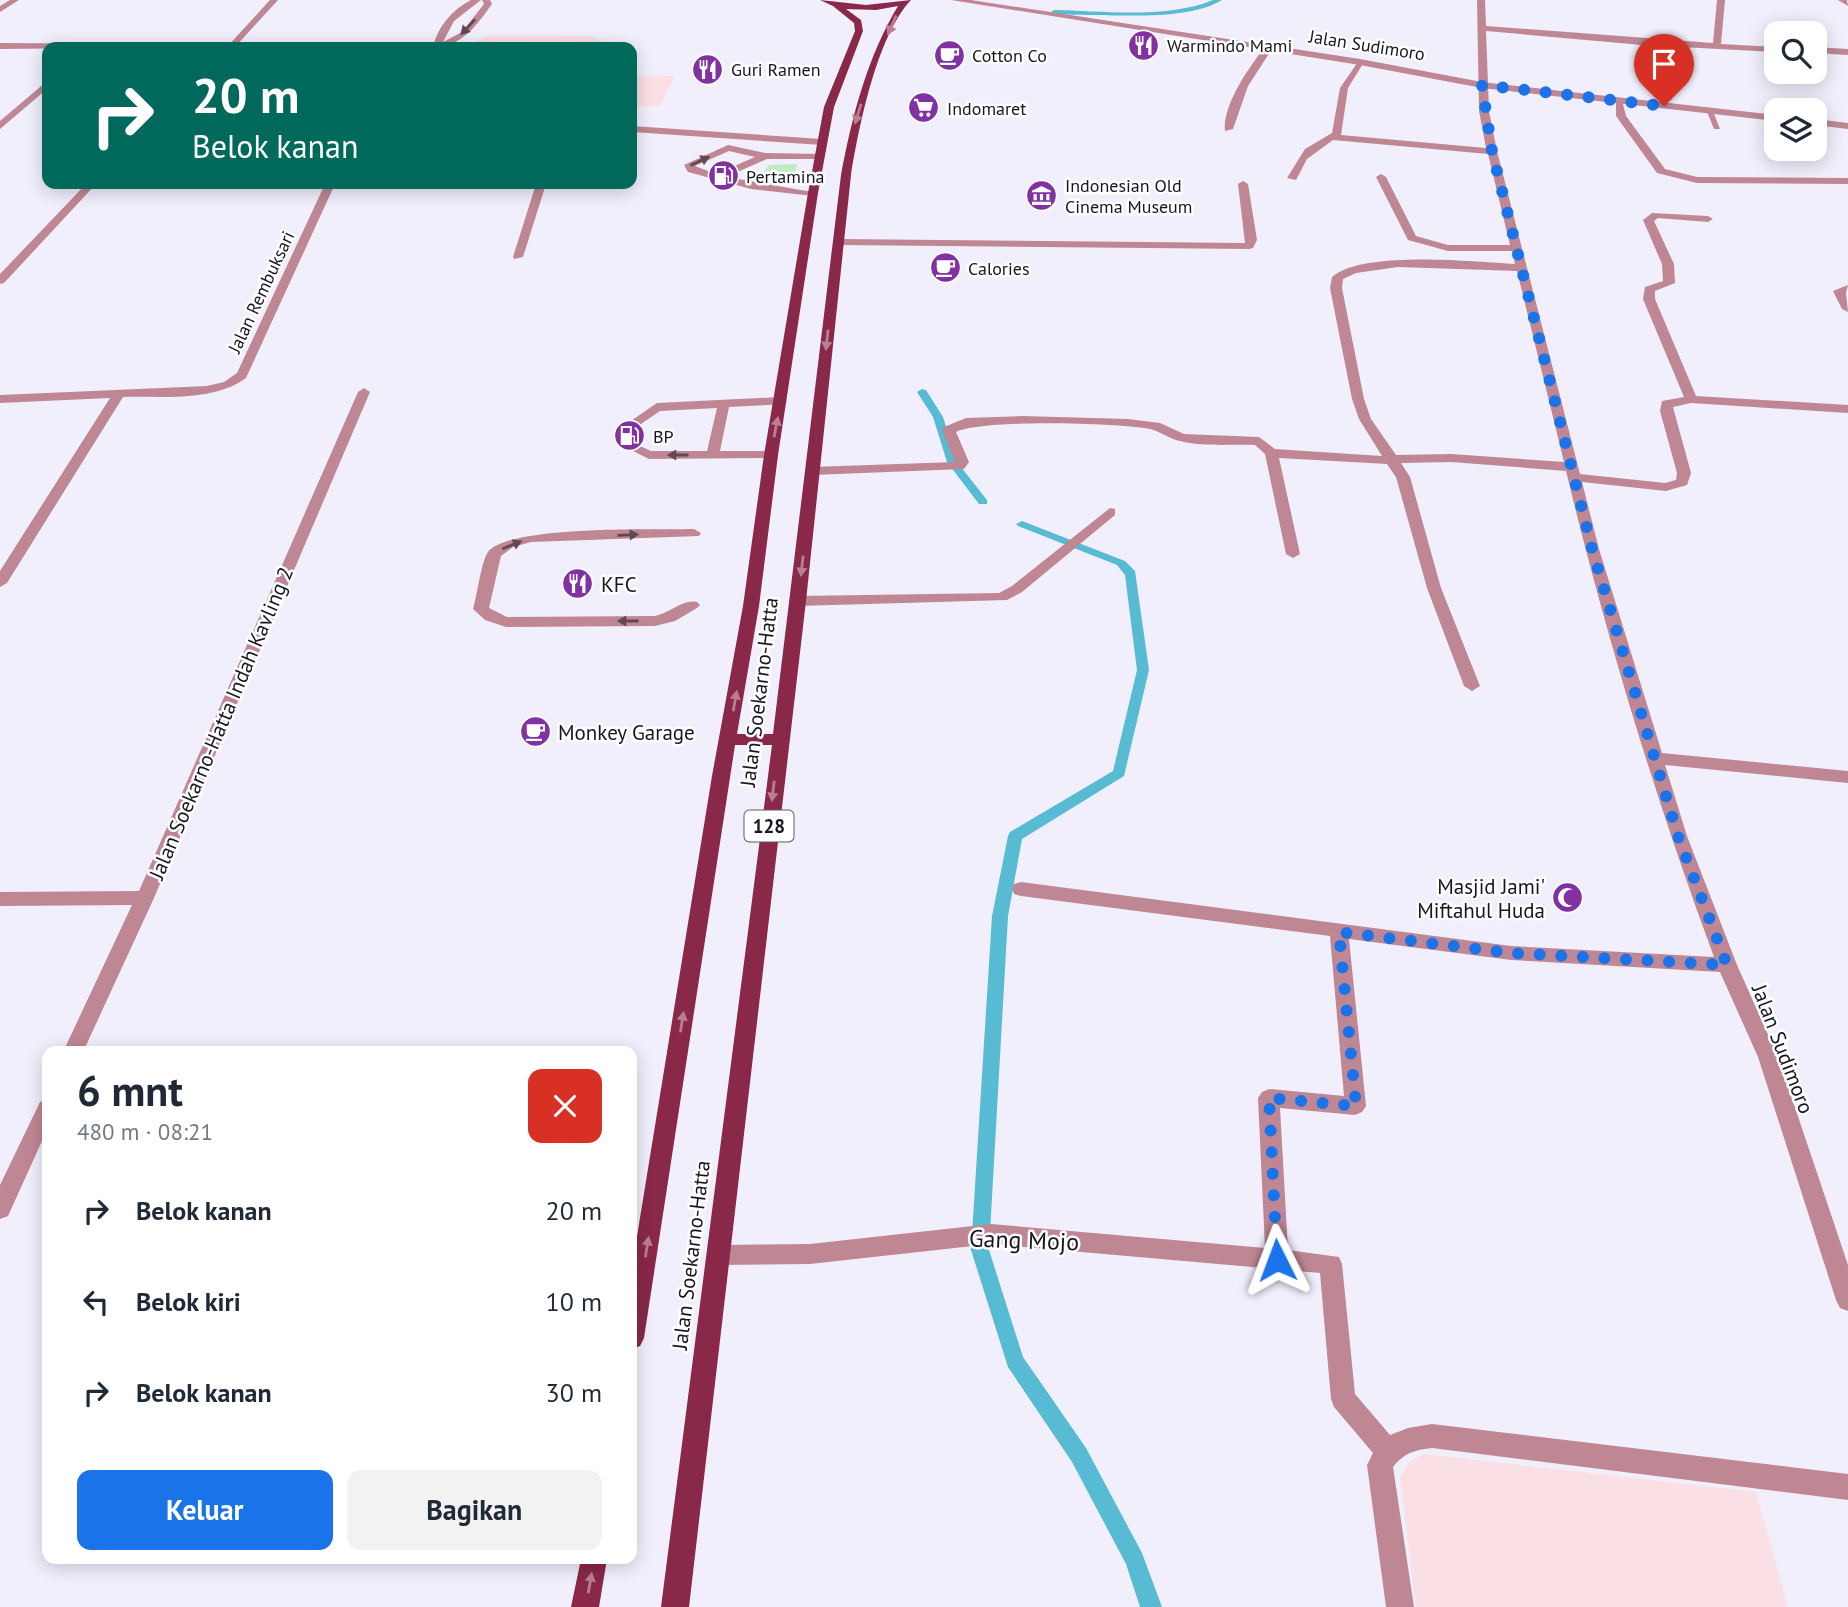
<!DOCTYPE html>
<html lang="id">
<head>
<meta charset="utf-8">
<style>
	:root { --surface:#fff; --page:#f2f2f3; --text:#1f2937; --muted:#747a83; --accent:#1a73e8 }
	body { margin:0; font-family:"PT Sans",sans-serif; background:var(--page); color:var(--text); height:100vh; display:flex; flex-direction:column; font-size:26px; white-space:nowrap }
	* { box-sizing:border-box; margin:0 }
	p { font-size:23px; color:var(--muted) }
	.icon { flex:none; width:38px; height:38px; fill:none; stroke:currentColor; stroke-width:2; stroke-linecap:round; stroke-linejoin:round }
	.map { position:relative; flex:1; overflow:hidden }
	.side { position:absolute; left:42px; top:1046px; width:595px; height:518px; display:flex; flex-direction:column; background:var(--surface); border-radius:14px; box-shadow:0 4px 18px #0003 }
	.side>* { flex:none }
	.banner { position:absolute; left:42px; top:42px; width:595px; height:147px; border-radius:14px; box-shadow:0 4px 18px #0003; background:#00695c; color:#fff; overflow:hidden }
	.fabs { position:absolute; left:1764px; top:21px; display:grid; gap:14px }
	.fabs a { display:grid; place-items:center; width:63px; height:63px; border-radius:14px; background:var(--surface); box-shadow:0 4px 18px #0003; font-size:35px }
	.pin { position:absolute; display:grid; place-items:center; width:60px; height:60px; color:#fff; margin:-72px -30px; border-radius:50% 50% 50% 0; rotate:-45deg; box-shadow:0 0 7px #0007 }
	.pin .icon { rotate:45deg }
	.me { position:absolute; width:77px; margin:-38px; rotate:357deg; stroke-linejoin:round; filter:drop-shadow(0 0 5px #0008) }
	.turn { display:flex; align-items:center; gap:24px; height:147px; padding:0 35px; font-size:32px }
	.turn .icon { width:91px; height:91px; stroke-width:2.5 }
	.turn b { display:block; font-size:49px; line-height:60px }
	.round { display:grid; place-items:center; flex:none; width:74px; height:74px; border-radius:14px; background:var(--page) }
	.summary { display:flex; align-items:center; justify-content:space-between; height:119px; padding:0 35px }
	h1 { font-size:42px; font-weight:600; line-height:52px }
	.action { display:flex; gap:14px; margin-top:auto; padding:14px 35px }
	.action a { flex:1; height:80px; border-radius:14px; background:var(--accent); color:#fff; font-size:28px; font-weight:600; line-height:80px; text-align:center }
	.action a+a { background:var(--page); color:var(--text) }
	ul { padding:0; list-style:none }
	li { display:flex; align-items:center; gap:21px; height:91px; padding:0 35px }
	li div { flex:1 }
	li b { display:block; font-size:26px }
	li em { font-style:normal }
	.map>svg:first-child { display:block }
	.education { fill:#fadfe5 }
	.green { fill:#bdecc4 }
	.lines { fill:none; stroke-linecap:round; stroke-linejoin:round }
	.stream { fill:#58bbd4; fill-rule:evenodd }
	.service { fill:#bf8794; fill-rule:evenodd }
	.minor { fill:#bf8794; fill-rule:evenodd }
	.tertiary { fill:#bf8794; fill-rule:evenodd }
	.primary { fill:#8a284a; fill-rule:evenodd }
	.oneway { fill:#b97e92 }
	.oneway2 { fill:#634854 }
	.route { stroke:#1a73e8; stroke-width:12; stroke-dasharray:0 21.6 }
	.labels { text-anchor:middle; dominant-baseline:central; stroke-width:5; stroke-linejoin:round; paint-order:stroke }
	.far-poi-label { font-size:18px; fill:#171520; stroke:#fff; text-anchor:start }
	.far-street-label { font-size:18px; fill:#171520; stroke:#fff }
	.shield { fill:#fff; stroke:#5d5b63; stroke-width:2 }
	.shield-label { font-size:19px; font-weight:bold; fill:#171520 }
	.poi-label { font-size:21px; fill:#171520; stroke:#fff; text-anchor:start }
	.street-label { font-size:21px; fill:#171520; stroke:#fff }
	.near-street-label { font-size:24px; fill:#171520; stroke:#fff }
</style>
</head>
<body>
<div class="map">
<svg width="1848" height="1607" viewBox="0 0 1848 1607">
	<rect width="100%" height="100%" fill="#f1effc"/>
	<path class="education" d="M490 35 590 36 614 47H466Z
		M632 75 675 76 660 106H632Z
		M1424 1454 1756 1492 1788 1607H1416L1400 1478 1409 1462Z"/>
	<path class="green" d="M797 164 794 182 761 175 769 165Z"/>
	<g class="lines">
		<path class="stream" d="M1213 0H1222C1190 20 1126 15 1088 15 1076 14 1061 16 1051 12L1054 10C1103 11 1168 19 1213 0Z
			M922 389 926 390 943 417 957 462 987 500V504H979L947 462 933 417 917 392Z
			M1022 521 1125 561 1135 571 1149 670 1124 776 1022 839 1008 916 989 1250 1023 1357 1086 1448 1142 1553 1162 1607H1140L1126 1564 1072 1462 1008 1367 971 1250 992 916 1008 836 1010 832 1113 771 1137 670 1125 575 1117 565 1018 526 1016 524Z"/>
		<path class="service" d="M1706 109H1712L1720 129H1714Z
			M728 145 765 153 822 154 824 156 819 159H767L726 177 818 193 813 196 751 189 688 172 684 165ZM729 151 755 157 716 174 695 166Z
			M781 397 787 401 785 404 729 407 720 451H771L776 452V458L649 459 627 448 625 425 657 403ZM717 408 707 451H651L640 446 638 426 660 411Z
			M1110 508 1115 509V515L1022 592 1007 600 798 606 790 601 798 596 999 593 1012 586Z
			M694 529 701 533 699 536 531 542 513 547 501 556 489 608 507 617 655 616C670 613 683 599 697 602L700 605 697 608 675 621 655 626 506 627 485 620 473 609C477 596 481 562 488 552 509 525 656 530 694 529Z"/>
		<path class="minor" d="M10 0H19L0 12V6Z
			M270 0H278L235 47H227Z
			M471 0H481L454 21 443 42 462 32 484 4 482 0H490L492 4C476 26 462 47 433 47 438 26 452 10 471 0Z
			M1477 0H1485L1486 26 1713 43 1717 0H1725L1721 44 1776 47V52L1642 45 1486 31 1489 111 1497 151 1580 474 1665 483 1676 480 1677 473 1660 411 1662 401 1684 397 1643 299 1645 287 1663 281 1662 264 1643 220 1652 213 1708 216 1713 219 1708 222 1658 218 1654 221 1674 264 1675 283 1655 291V299L1696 396 1848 405V413L1691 403 1673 407 1691 473 1687 485 1666 491 1582 482 1599 549 1662 753 1848 771V783L1665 765 1687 836 1737 965 1778 1057 1848 1265V1311L1840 1308 1836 1300 1758 1057 1720 972 1511 960 1349 939 1366 1106 1362 1112 1355 1115 1280 1108 1288 1250 1339 1257 1342 1264 1355 1394 1390 1435 1408 1428 1432 1424 1848 1474V1500L1432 1448C1415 1450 1404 1453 1393 1467L1414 1607H1386L1367 1465 1373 1453 1334 1407 1331 1399 1320 1273 991 1244 810 1264 718 1265 710 1262 707 1255 710 1248 718 1245 810 1244 991 1224 1265 1248 1258 1098 1262 1092 1269 1089 1344 1096 1330 936 1021 896 1014 894 1012 889 1014 884 1021 882 1511 946 1714 957C1655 798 1606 636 1566 471L1451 462 1401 463 1410 477 1441 588 1480 686 1472 691 1464 686 1427 588 1396 477 1387 464 1279 458 1300 554 1293 558 1286 554 1265 454 1255 445C1231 444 1203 447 1180 441 1169 439 1160 431 1150 429 1116 423 984 419 956 432L969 462 964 469 812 475 805 471 812 467 955 462 942 430 944 427 966 418 1022 416 1128 419 1160 423 1184 434 1259 437 1275 449 1382 456 1359 419 1352 399 1330 288 1332 277C1364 250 1473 262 1515 264L1512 251H1448L1408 240 1376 177 1381 174 1386 177 1416 236 1448 245H1510L1488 154 1333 140 1307 159 1296 180 1287 178 1305 149 1332 133 1340 88 1360 59 1364 62 1348 88 1341 135 1486 148 1479 111ZM1398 267 1517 271 1564 462 1451 454 1396 455 1371 419 1364 399 1342 288 1343 279 1356 273Z
			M1838 0H1847L1848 6Z
			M0 43 193 44 197 47 0 49Z
			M1265 47 1272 49 1248 86 1233 129 1225 131C1222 106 1249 67 1265 47Z
			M1815 47 1848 49V55L1815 53Z
			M47 81V89L0 129V121Z
			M1616 100H1622L1626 116 1665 169 1697 177 1848 178V184L1697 183 1657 173 1616 116Z
			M632 126 822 139 827 142 822 145 632 132Z
			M1243 181 1248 184 1257 240 1253 248 1249 249 839 245 834 242 839 239 1245 243 1238 184Z
			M86 184H96L4 283 0 284V274Z
			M325 184H335L246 378C213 402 164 396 123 397L7 583 0 587V571L110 398 0 403V395L207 386 224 382 237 373Z
			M536 184H546L523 257 514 259 513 257Z
			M1848 285 1846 293 1848 312 1842 309 1833 291Z
			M364 388 370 392 154 898 83 1052H63L132 905 0 906V892L139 891 358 392Z
			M47 1099V1130L8 1216 0 1219V1185L40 1102Z"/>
		<path class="tertiary" d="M951 0H971L1360 59 1482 82 1776 115V121L1482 88 1360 65Z
			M1815 119 1848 123V129L1815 125Z"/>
		<path class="primary" d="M820 0 866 5 911 0C877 36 859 126 851 175L806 601 689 1607H661L772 745H735L644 1338 640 1346 632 1349V1267L712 776 743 606 764 455 808 193 824 107 855 31 854 23 833 6ZM898 6C867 58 852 116 841 175L773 734H737L759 606 778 455 818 193 834 107 863 31 861 20 846 9 876 10Z
			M581 1559H607L599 1607H571Z"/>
	</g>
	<defs><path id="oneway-solid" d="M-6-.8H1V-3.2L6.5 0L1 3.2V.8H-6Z" transform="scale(1.75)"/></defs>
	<g class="oneway">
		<use href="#oneway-solid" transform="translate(892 25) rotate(114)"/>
		<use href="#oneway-solid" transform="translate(858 114) rotate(107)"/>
		<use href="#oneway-solid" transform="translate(827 340) rotate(96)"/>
		<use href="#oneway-solid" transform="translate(776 427) rotate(-79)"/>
		<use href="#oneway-solid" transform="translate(802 566) rotate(96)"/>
		<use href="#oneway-solid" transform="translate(735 701) rotate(-80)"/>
		<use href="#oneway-solid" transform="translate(773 791) rotate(97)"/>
		<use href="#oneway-solid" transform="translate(682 1022) rotate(-81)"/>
		<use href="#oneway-solid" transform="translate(647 1247) rotate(-81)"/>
		<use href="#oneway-solid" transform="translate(590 1583) rotate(-80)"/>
	</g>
	<g class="oneway2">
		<use href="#oneway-solid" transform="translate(468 27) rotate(133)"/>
		<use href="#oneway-solid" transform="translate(700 161) rotate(-25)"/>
		<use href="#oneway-solid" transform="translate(678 455) rotate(180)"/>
		<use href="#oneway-solid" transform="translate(628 535) rotate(-2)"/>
		<use href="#oneway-solid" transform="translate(512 545) rotate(-22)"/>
		<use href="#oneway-solid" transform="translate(628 621) rotate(180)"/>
	</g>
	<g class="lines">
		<path class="route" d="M1277 1260 1269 1098 1356 1106 1339 932 1511 953 1727 965 1678 836 1592 549 1492 151 1482 85 1664 106"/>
	</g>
	<defs>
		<symbol id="restaurant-disc" viewBox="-11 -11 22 22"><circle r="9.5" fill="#8131a1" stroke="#fff"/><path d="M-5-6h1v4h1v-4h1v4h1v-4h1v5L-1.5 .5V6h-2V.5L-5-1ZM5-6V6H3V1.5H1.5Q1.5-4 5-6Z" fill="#fff"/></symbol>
		<symbol id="cafe-disc" viewBox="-11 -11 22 22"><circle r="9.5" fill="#8131a1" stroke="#fff"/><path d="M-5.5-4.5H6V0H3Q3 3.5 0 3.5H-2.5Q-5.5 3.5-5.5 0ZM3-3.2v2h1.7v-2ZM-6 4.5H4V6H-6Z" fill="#fff"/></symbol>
		<symbol id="supermarket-disc" viewBox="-11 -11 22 22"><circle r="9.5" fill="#8131a1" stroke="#fff"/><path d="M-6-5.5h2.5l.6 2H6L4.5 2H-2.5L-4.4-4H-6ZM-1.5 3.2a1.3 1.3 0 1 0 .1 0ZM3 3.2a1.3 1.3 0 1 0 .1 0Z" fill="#fff"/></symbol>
		<symbol id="fuel-disc" viewBox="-11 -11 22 22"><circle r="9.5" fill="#8131a1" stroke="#fff"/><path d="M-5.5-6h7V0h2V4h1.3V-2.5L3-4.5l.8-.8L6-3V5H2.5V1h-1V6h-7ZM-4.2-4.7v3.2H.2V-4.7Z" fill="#fff"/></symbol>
		<symbol id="museum-disc" viewBox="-11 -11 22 22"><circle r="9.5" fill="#8131a1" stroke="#fff"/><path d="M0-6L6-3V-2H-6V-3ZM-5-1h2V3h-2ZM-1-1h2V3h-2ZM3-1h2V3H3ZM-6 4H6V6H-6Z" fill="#fff"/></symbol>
		<symbol id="mosque-disc" viewBox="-11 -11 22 22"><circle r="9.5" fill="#8131a1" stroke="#fff"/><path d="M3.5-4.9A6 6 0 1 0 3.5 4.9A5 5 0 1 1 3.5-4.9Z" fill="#fff"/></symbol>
	</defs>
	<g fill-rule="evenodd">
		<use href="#restaurant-disc" x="1126" y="28" width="35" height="35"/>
		<use href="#cafe-disc" x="932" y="38" width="35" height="35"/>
		<use href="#restaurant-disc" x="690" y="52" width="35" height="35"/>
		<use href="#supermarket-disc" x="906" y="90" width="35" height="35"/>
		<use href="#fuel-disc" x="706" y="158" width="35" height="35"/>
		<use href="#museum-disc" x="1024" y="178" width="35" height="35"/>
		<use href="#cafe-disc" x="928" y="250" width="35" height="35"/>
		<use href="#fuel-disc" x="612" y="418" width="35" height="35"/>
		<use href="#restaurant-disc" x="560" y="566" width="35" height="35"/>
		<use href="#cafe-disc" x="518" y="714" width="35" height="35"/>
		<use href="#mosque-disc" x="1550" y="880" width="35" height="35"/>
	</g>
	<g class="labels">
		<g class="far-poi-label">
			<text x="1167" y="45">Warmindo Mami</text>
			<text x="972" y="55">Cotton Co</text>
			<text x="731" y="69">Guri Ramen</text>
			<text x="947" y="108">Indomaret</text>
			<text x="746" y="176">Pertamina</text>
			<text x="1065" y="185">Indonesian Old<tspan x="1065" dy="21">Cinema Museum</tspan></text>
			<text x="968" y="268">Calories</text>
			<text x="653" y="436">BP</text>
		</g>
		<g class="far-street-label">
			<text transform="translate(1367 45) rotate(9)">Jalan Sudimoro</text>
			<text transform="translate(261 292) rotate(-65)">Jalan Rembuksari</text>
		</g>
		<rect class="shield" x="744.5" y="810.5" width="49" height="31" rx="5"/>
		<g class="shield-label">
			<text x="769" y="826">128</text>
		</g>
		<g class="poi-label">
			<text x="601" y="584">KFC</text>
			<text x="558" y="732">Monkey Garage</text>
			<text x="1545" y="886" text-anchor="end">Masjid Jami'<tspan x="1545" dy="24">Miftahul Huda</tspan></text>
		</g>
		<g class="street-label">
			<text transform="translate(759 692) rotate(-83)">Jalan Soekarno-Hatta</text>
			<text transform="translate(221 723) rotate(-67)">Jalan Soekarno-Hatta Indah Kavling 2</text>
			<text transform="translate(1783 1049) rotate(69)">Jalan Sudimoro</text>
			<text transform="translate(691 1255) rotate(-83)">Jalan Soekarno-Hatta</text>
		</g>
		<g class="near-street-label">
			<text transform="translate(1024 1240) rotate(2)">Gang Mojo</text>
		</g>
	</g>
</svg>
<div class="fabs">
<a><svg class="icon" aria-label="search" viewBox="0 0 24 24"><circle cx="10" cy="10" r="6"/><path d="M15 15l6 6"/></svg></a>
<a><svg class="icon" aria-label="layers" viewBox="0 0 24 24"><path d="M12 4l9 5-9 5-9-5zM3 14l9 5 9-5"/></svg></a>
</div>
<div class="pin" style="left:1664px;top:106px;background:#d93025"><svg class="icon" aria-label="arrive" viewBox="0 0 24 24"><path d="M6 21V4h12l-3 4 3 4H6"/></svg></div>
<svg class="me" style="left:1277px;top:1260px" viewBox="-20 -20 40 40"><path d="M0-17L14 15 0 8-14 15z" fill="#1a73e8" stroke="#fff" stroke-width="4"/></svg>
<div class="banner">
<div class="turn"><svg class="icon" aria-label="right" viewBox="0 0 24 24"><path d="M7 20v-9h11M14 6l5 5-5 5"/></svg><div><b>20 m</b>Belok kanan</div></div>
</div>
<section class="side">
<div class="summary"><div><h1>6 mnt</h1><p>480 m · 08:21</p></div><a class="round" style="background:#d93025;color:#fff"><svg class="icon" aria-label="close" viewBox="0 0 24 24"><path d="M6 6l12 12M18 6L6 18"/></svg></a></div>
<ul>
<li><svg class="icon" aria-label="right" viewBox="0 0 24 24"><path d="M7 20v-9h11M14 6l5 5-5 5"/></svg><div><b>Belok kanan</b></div><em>20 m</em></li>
<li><svg class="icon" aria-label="left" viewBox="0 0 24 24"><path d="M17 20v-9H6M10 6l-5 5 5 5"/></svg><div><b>Belok kiri</b></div><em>10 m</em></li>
<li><svg class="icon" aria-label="right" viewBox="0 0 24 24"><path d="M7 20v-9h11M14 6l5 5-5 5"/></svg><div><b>Belok kanan</b></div><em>30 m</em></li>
</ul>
<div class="action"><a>Keluar</a><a>Bagikan</a></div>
</section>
</div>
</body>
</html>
